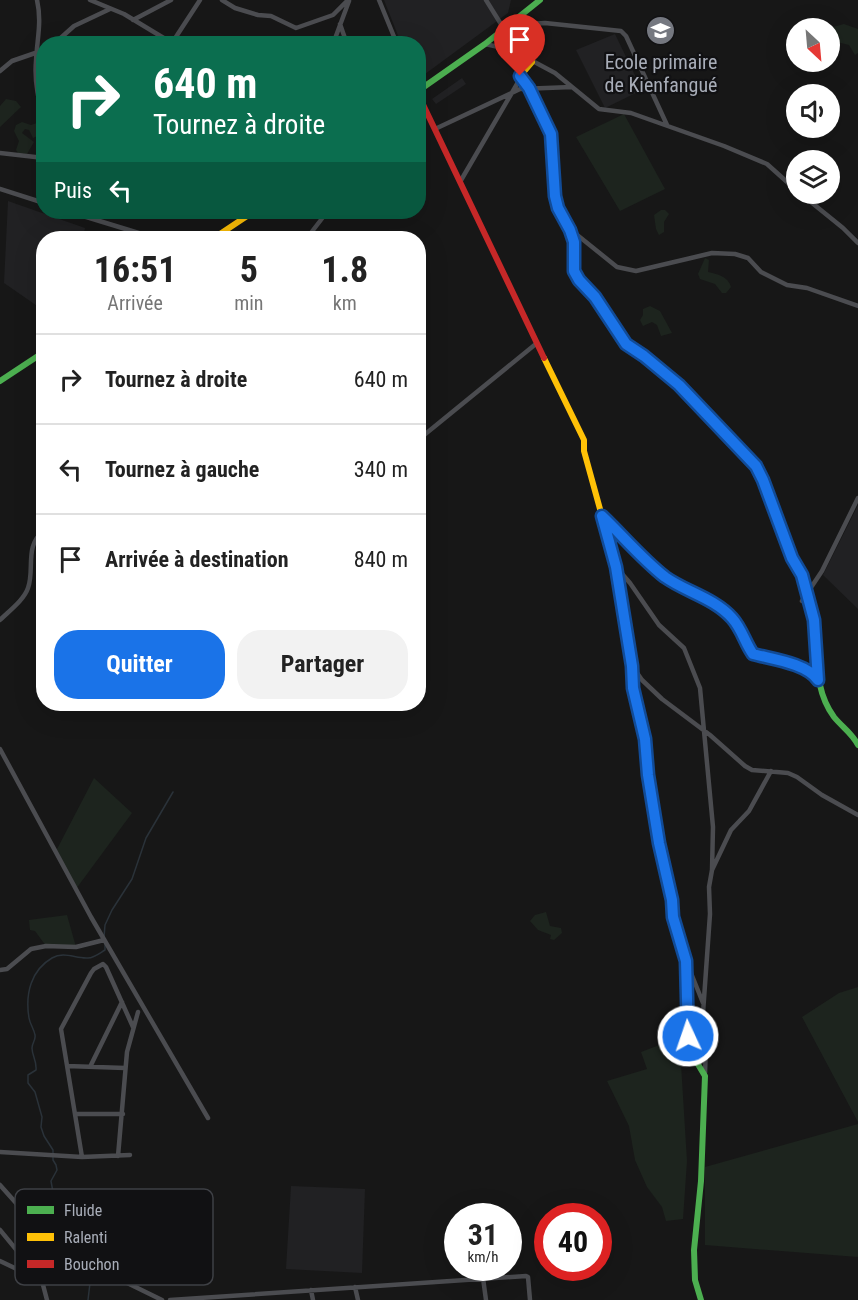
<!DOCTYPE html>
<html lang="fr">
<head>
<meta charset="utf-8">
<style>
	:root { --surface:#fff; --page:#f2f2f2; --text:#222; --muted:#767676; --line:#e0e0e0; --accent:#1a73e8 }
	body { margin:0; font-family:"Roboto Condensed",sans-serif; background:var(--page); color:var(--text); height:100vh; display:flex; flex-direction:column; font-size:22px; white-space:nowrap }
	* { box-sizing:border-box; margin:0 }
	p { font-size:20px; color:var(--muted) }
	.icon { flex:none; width:33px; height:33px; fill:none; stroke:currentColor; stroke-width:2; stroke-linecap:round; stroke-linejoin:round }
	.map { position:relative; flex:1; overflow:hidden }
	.panel { position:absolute; left:36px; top:231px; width:390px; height:480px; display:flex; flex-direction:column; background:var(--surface); border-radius:24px; box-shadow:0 6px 24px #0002 }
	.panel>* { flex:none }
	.top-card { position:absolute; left:36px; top:36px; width:390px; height:183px; border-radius:24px; box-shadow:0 6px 24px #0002; background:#0b6e4f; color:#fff; overflow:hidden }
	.needle { width:39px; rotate:154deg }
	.controls { position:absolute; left:786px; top:18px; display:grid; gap:12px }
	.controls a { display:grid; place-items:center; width:54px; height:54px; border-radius:50%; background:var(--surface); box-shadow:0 6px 24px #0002; font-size:30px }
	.speed { position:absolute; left:444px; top:1203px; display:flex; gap:12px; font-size:30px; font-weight:700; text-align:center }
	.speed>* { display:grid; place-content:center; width:78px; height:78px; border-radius:50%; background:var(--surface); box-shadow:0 6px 24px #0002; line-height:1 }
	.speed small { font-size:15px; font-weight:400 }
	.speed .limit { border:9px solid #d22; background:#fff; color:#111 }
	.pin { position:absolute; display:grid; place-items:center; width:51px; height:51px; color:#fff; margin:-62px -26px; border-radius:50% 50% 50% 0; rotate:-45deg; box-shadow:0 0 6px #0007 }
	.pin .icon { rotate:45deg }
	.me { position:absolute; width:66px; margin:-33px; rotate:357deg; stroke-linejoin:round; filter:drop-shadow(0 0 4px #0008) }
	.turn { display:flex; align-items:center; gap:21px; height:126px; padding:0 18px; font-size:27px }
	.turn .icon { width:78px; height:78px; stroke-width:2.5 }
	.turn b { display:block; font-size:42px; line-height:51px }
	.then { display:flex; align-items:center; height:57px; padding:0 18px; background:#0003; gap:12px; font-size:22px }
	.eta { display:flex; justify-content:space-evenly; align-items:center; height:102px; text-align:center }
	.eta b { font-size:36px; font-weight:700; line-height:42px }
	.primary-button { display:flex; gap:12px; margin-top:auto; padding:12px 18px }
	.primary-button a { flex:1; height:69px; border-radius:24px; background:var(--accent); color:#fff; font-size:24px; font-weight:700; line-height:69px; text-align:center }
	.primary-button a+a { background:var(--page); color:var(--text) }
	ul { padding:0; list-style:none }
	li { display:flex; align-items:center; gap:18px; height:90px; padding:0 18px; border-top:2px solid var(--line) }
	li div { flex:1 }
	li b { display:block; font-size:22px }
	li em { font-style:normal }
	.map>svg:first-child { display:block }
	.built { fill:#212123 }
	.green { fill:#1d241e }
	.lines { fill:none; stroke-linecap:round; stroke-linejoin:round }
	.stream { stroke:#2a3239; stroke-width:1.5 }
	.street { stroke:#4b4c50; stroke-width:4.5 }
	.fast { stroke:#4caf50; stroke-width:6 }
	.slow { stroke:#ffc107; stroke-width:6 }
	.jam { stroke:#c62828; stroke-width:6 }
	.route-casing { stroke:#114b97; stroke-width:15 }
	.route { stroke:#1a73e8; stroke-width:10 }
	.labels { text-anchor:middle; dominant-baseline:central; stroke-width:4.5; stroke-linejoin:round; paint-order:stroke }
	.poi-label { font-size:20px; fill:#a8adb8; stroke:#111113 }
	.key { fill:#111113; stroke:#3e4045; stroke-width:1.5 }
	.key-label { font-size:16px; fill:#a8adb8 }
</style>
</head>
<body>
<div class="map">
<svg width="858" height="1300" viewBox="0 0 858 1300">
	<rect width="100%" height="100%" fill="#171717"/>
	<path class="built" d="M384 0H511L508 13 421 77 419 76 418 44 401 43Z
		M615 34 642 90 605 108 576 50Z
		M462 78 466 84 436 104 432 99Z
		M8 201 85 228 83 238H44L43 310 4 283Z
		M858 505V609L823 575Z
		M291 1186 365 1189 362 1273 286 1269Z"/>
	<path class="green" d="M844 24 858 29V53L855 55 849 45 833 41 829 28Z
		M43 57V91L40 93 37 61Z
		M6 99 16 101 21 107 0 127V106Z
		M624 114 665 189 620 211 576 137Z
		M22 122 31 125 37 123 42 127 44 133 33 138 29 130 25 129 22 133 34 142 27 154 18 153 16 150 19 141 14 131 16 125Z
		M661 210H665L669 214 664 222V232L659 235 656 229 654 215Z
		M705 258 709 260 708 272C717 274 728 276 731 287L726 293H722L715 284 700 279 698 274Z
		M650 306 660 311 672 333 661 336 657 325 652 322 643 326 640 320 643 315V309Z
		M94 778 132 813 76 889 56 851Z
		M546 912 550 926 561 928 562 933 554 940 550 939 551 935 538 930 530 921 535 915Z
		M67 915 76 947 46 946 35 931 30 930 29 920Z
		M858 987V1122L802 1017 839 993Z
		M662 1044 666 1053 680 1048 687 1161 683 1219 666 1221 662 1207 647 1187 635 1160 629 1126 607 1081 647 1069 641 1052Z
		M858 1124V1257L705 1245V1167Z"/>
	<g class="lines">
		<path class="stream" d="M104 937 105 925 112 910 132 879 146 838 173 792
			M85 1264 76 1242 55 1204 51 1181 57 1170 56 1165 53 1160V1150L44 1136 41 1127 42 1117 35 1092 28 1083V1075L36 1070C37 1061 32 1056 32 1048 32 1043 36 1040 35 1035 34 1029 30 1024 29 1018 25 994 31 970 52 958 64 951 76 959 88 958 94 958 100 953 105 950V944
			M86 1268 90 1283 88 1300"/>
		<path class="street" d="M37 0C42 22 37 39 36 61 34 81 39 102 44 121
			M90 0 124 14 172 43 200 0
			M222 0 235 8 258 15 271 16 296 28 333 15 348 0
			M379 0 397 44
			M486 0 504 29 514 25 545 23 621 31 626 36 667 125
			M133 20 171 0
			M340 24 347 44
			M54 44 74 26 110 9
			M333 44 349 1
			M485 44 512 50 555 73 599 109 631 113 724 146 767 164 796 190
			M0 71 12 61 44 50
			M435 129 520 89 572 87
			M0 153 44 158
			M460 182 517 84 520 76 509 49 515 23
			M0 189 44 203
			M801 194 843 228 858 243
			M70 212 155 238
			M228 212 245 217
			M571 230 617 267 636 271 712 253 735 254 748 258 761 272 787 285 807 288 858 306
			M307 238 327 212
			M418 440 537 343
			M602 516 651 566 667 578 710 602 731 617 745 637 753 653C771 659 806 663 818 680
			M617 568 630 583 659 625 684 648 700 688 713 827 712 870
			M802 601 822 571 858 498
			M0 620C9 611 24 600 28 588 35 569 24 545 44 531
			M633 667 642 680 662 699 710 735 745 766 752 770 788 773 797 777 822 795 858 815
			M0 749 91 917 208 1118
			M687 963 703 1003
			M0 970 7 969 31 949 46 946 76 947 104 940
			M67 1066 125 1068
			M90 1067 122 1002
			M705 1073 706 1047 703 1013 710 914 709 887 712 870 731 830 749 811 771 771
			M75 1114H123
			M0 1152 82 1157 130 1155
			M118 1156 127 1052 138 1012
			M82 1157 61 1029 91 973 94 969 103 964 106 967 133 1027
			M0 1185 66 1259 115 1277 162 1300
			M0 1230 42 1281 47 1300
			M0 1261 42 1281H46L66 1259
			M483 1278 486 1300
			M355 1287 358 1300
			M311 1290 313 1300
			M170 1300 526 1276 528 1277 530 1300"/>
		<path class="fast" d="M418 91 485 44 540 0
			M0 381 44 352
			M616 567 632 666 633 688 645 739 644 754 659 842 672 900 673 917 686 961V1021L690 1051 705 1076 701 1181 694 1250 695 1280 701 1300
			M816 649C817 672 819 697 834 717 842 727 852 733 858 745"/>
		<path class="slow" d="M532 62 520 76 529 88 551 134 555 196 558 208 574 242 575 271 578 280 595 297 626 344 663 371
			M214 238 253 212
			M544 358 584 440V451L616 567
			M757 468 792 558 802 575 814 620 816 649"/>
		<path class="jam" d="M418 94 544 358
			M663 371 679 385 757 468"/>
	</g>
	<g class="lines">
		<defs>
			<path id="route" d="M520 76 529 88 551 134 555 196 558 208 570 230 574 242V271L579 280 595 297 626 344 644 356 679 385 756 466 763 480 792 558 802 575 814 620 818 680C806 663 771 659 753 654 745 643 742 629 732 618 714 598 686 592 665 577 642 559 623 536 602 516L616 567 632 666 633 688 645 739 648 775 659 843 672 900 673 917 686 961 688 1036"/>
		</defs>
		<use href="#route" class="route-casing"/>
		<use href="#route" class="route"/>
	</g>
	<defs>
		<symbol id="school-disc" viewBox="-11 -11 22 22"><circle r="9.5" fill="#757880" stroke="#111113"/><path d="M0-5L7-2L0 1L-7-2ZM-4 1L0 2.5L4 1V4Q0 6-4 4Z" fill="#fff"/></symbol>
	</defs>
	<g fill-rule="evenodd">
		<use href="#school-disc" x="644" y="14" width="33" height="33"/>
	</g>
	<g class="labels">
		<g class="poi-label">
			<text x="661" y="62">Ecole primaire<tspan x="661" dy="23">de Kienfangué</tspan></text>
		</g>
	</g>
	<rect x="15" y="1189" width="198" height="96" rx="9" class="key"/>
	<rect x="27" y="1206" width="27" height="8" fill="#4caf50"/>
	<rect x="27" y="1233" width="27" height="8" fill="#ffc107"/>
	<rect x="27" y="1260" width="27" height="8" fill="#c62828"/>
	<g class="key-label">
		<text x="64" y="1216">Fluide</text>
		<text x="64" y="1243">Ralenti</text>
		<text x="64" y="1270">Bouchon</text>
	</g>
</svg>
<div class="controls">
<a><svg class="needle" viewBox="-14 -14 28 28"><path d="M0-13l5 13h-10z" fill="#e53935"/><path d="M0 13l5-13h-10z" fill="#767676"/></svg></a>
<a><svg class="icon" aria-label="sound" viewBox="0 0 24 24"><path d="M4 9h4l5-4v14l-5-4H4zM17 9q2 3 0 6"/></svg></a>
<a><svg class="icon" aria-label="layers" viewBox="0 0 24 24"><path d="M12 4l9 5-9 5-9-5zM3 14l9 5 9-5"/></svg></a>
</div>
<div class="speed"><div>31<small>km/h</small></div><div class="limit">40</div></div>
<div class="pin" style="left:520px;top:76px;background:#d93025"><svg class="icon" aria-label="arrive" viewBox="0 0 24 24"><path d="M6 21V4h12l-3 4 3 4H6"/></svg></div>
<svg class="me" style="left:688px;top:1036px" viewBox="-20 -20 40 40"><circle r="17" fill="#1a73e8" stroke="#fff" stroke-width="3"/><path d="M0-11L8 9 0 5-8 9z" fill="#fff"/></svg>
<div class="top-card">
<div class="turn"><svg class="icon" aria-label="right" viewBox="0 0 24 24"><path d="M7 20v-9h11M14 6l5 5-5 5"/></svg><div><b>640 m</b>Tournez à droite</div></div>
<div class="then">Puis<svg class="icon" aria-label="left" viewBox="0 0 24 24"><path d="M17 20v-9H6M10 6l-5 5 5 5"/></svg></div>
</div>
<section class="panel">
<div class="eta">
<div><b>16:51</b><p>Arrivée</p></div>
<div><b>5</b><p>min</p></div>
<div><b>1.8</b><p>km</p></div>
</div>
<ul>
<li><svg class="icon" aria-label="right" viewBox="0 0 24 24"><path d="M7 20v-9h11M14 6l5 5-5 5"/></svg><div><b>Tournez à droite</b></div><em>640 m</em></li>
<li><svg class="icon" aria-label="left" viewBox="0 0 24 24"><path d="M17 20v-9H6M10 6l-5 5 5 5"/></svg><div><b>Tournez à gauche</b></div><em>340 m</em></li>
<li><svg class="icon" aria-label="arrive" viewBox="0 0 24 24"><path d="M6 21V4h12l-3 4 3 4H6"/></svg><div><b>Arrivée à destination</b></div><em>840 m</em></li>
</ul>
<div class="primary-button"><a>Quitter</a><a>Partager</a></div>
</section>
</div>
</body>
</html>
